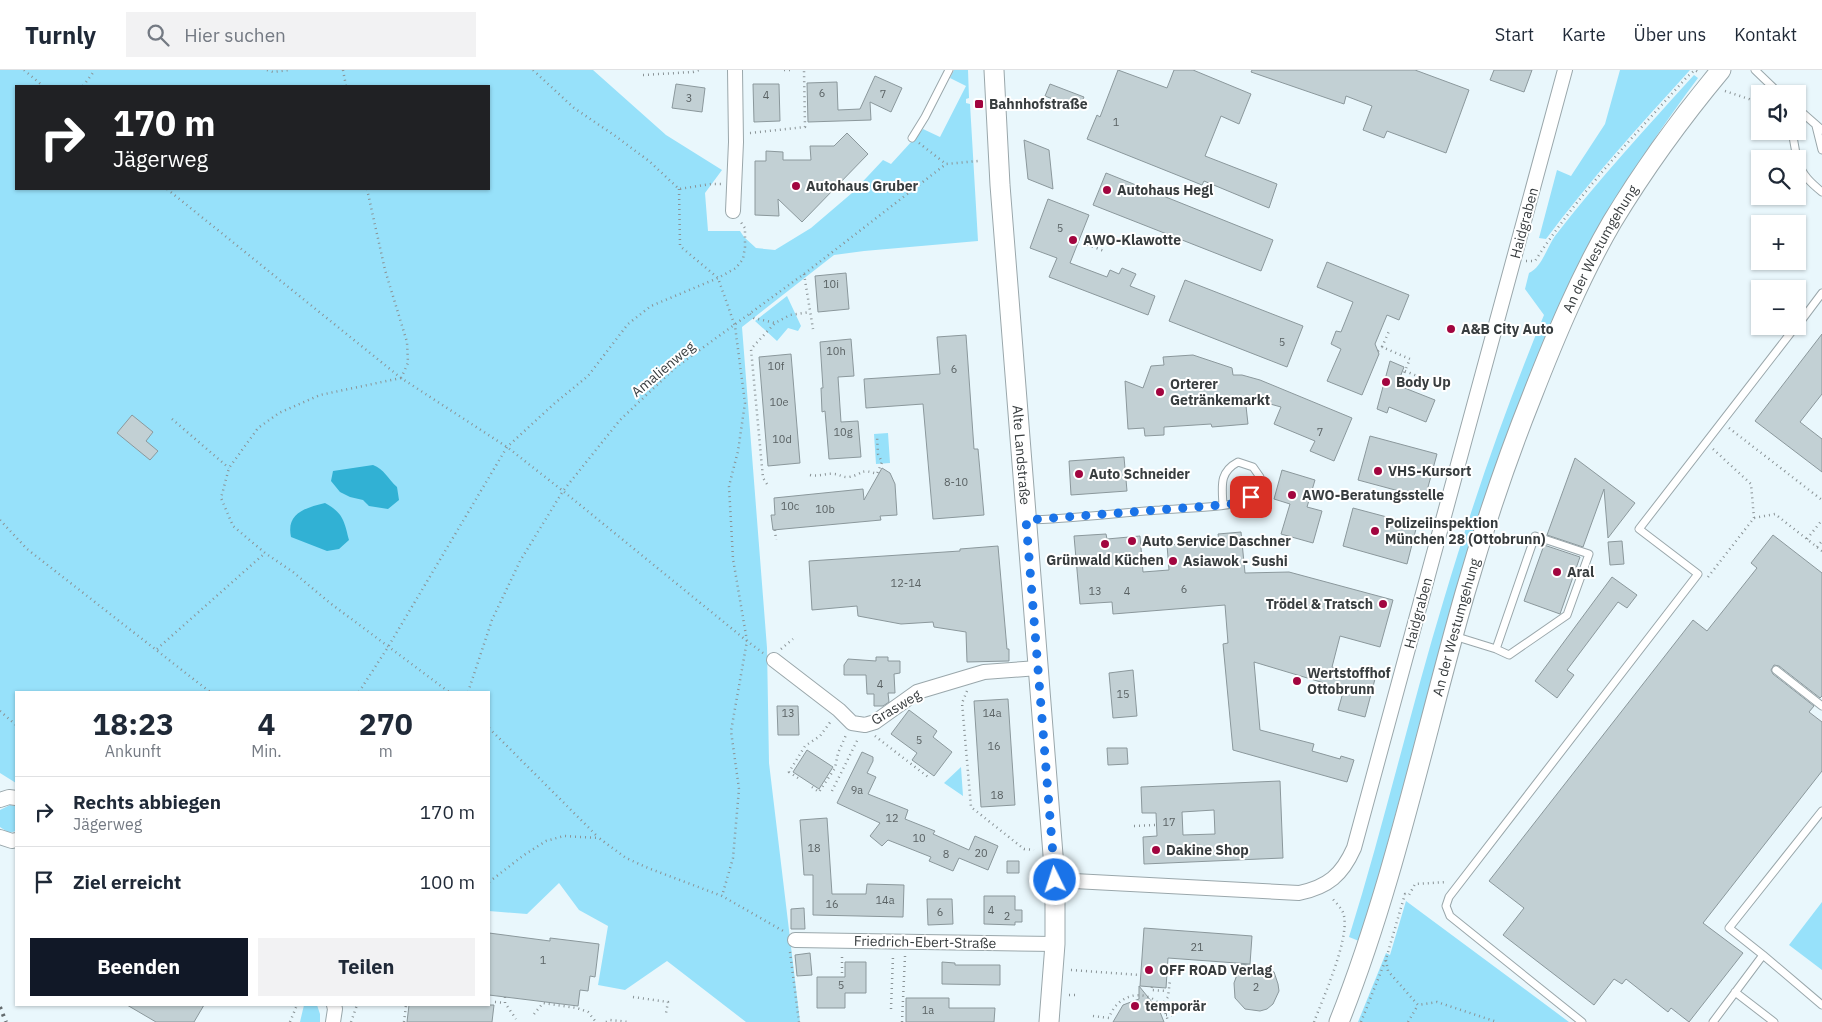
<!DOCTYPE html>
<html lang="de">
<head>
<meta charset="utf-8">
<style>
	:root { --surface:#fff; --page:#f2f2f3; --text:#1f2937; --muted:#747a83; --line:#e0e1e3; --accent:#111827 }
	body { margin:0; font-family:"IBM Plex Sans",sans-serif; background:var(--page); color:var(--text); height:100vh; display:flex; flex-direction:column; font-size:19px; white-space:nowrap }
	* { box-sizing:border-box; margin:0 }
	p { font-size:16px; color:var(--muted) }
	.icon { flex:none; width:28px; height:28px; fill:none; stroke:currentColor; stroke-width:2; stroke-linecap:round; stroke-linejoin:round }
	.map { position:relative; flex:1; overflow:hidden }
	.details { position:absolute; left:15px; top:621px; width:475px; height:315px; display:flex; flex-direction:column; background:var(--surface); border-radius:0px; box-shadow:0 1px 4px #0004 }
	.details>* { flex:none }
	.guide { position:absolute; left:15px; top:15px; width:475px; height:105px; border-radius:0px; box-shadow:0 1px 4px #0004; background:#202124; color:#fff; overflow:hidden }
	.fabs { position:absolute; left:1751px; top:15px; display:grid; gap:10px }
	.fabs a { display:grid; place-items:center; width:55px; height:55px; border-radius:0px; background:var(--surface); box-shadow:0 1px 4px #0004; font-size:25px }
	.pin { position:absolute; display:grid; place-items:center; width:42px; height:42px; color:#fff; margin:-21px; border-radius:10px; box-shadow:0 2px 8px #0006 }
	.me { position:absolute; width:55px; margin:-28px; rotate:356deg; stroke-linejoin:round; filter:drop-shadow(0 0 4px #0008) }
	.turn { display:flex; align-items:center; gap:18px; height:105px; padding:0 15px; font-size:22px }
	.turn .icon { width:65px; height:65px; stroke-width:2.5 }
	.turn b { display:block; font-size:35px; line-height:42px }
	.eta { display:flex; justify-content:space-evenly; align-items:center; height:85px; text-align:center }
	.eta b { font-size:30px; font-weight:700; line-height:35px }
	.primary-button { display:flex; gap:10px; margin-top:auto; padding:10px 15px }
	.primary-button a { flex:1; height:58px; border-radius:0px; background:var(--accent); color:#fff; font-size:20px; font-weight:700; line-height:58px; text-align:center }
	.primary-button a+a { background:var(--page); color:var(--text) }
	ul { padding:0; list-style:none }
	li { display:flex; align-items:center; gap:15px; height:70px; padding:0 15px; border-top:1px solid var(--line) }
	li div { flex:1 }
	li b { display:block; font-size:19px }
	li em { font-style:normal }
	header { display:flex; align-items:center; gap:30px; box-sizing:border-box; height:70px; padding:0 25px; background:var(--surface); border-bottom:1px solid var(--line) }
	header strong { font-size:24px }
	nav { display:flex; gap:28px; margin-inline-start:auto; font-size:18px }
	.search { width:350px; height:45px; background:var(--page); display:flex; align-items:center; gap:12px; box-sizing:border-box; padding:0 18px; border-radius:0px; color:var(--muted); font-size:19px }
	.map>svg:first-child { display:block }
	.green { fill:#97e1fa; fill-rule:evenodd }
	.water { fill:#31b1d4 }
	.building { fill:#c2d0d4; stroke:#8b989c; fill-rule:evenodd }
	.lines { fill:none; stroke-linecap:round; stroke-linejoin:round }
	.service-casing { stroke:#9aa7ab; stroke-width:9 }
	.minor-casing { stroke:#9aa7ab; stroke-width:16 }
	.secondary-casing { stroke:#9aa7ab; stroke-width:21 }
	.path { stroke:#8a9396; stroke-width:2.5; stroke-dasharray:1 4; stroke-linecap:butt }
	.service { stroke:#fff; stroke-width:7 }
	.minor { stroke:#fff; stroke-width:14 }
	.secondary { stroke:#fff; stroke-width:19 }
	.rail { stroke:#646b6e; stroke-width:4; stroke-dasharray:2.5 5; stroke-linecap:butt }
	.route { stroke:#1a73e8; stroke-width:9; stroke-dasharray:0 16.2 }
	.poi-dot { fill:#a2053f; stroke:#fff; stroke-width:2 }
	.labels { text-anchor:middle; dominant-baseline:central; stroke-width:4; stroke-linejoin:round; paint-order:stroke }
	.number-label { font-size:11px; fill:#5a6264 }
	.poi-label { font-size:14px; font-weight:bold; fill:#383d3f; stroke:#fff; text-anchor:start }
	.street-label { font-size:14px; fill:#383d3f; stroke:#fff }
</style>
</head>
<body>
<header>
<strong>Turnly</strong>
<div class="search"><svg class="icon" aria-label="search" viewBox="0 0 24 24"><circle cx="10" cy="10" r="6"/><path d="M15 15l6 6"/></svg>Hier suchen</div>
<nav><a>Start</a><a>Karte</a><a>Über uns</a><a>Kontakt</a></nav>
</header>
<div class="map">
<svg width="1822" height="952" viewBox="0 0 1822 952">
	<rect width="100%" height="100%" fill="#e9f7fc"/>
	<path class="green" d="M0 0H593L666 65 722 100 705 123 708 161H740L744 167 756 178 775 180 811 158 852 123 883 90 891 94 923 59 940 67 966 16 950 8 954 0H968L969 28 966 29V33L970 34 978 171 864 181 834 185 742 257 767 578 769 693 800 952H746L667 891 625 920 598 915 608 856 579 840 559 813 527 844 489 841V622H16V713L0 703ZM16 16H489V119H16Z
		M1620 0H1690C1640 55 1590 110 1546 169L1539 168 1557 100 1571 106 1605 54Z
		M1694 5 1698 8C1664 53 1633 100 1604 149L1453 534 1375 819 1359 871 1349 867C1384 755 1410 641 1444 529 1473 432 1505 339 1544 245L1525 219 1529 203C1542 197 1547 177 1555 166 1598 110 1646 58 1694 5Z
		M787 226 801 256 798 261 788 258 777 271 755 251Z
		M888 363 890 393 876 394 874 364Z
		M961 697 963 726 944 713Z
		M10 735 16 736V761L9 763 0 757V740Z
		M1406 831 1569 952H1358L1386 883 1390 885Z
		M1822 832V900L1789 875Z
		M304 935H317L320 944V952H300Z"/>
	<path class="water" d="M373 395C384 399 388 409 397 417L399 430 388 439 369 436 363 430 350 427 340 422 331 411 333 401Z
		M325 433C343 443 344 450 349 470L339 479 327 481 291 467C286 443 305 438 325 433Z"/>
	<path class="building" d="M1118 0 1167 18 1174 0H1193L1251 24 1239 54 1221 46 1205 86 1277 114 1269 138 1204 111 1202 115 1087 69 1097 45 1100 47Z
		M1252 0H1415L1469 20 1446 83 1387 61 1384 68 1363 60 1372 36 1346 26 1344 34 1251 2Z
		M1494 0H1532L1524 22 1490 10Z
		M875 6 902 18 891 42 870 32 871 50 808 52 807 13 837 12 838 40 860 39Z
		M676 14 705 18 702 42 672 38Z
		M753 14H779L780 51 754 52Z
		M1050 14 1084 27 1078 39 1045 26Z
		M847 63 868 84 802 152 778 129 779 146 755 145V91H766V81L783 82V90H811L810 76H834Z
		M1024 70 1049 80 1053 119 1028 109Z
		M1106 103 1273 170 1261 201 1093 135Z
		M1048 129 1089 145 1070 193 1107 207 1110 200 1119 204 1122 198 1136 204 1130 216 1155 226 1148 245 1049 207 1057 188 1030 178Z
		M1327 192 1409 225 1399 250 1387 245 1375 274 1379 284 1362 325 1327 311 1341 279 1331 274 1336 261 1341 262 1353 232 1317 217Z
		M846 203 849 239 818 242 815 206Z
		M1185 210 1303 256 1287 297 1169 251Z
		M1822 264V324L1800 352 1822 369V402L1755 351Z
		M966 265 974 379H978L984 445 933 449 923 334 866 338 864 309 940 304 937 267Z
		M851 269 854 306 838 307 841 352 858 351 861 387 829 389 825 341 822 342 821 318H823L820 272Z
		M791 284 800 393 768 396 759 287Z
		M1193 285 1232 298 1233 305H1242L1260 310 1352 348 1334 391 1310 381 1315 371 1274 354 1281 337 1245 327 1248 354 1212 357 1211 354 1164 357V365L1145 366 1144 358 1128 359 1125 311 1143 318 1151 296 1164 295 1163 287Z
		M1390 291 1404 297 1397 315 1435 330 1426 352 1389 337 1387 343 1377 339Z
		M132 345 153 362 146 371 158 381 150 390 117 363Z
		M1370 366 1437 384 1425 428 1358 410Z
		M1124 387 1127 421 1071 425 1069 391Z
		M1575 388 1635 433 1608 468 1604 419 1583 477 1547 465Z
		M882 398 890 403 895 414 897 445 880 446 881 450 773 460 771 445H775L774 428 863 419 864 430Z
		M1282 400 1315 410 1307 437 1322 441 1313 473 1281 464 1290 434 1274 429Z
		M1353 438 1417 455 1407 494 1343 476Z
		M1241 462 1245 503 1289 502 1393 530 1380 577 1340 566 1332 597 1375 609 1365 647 1338 640 1344 619 1254 592 1260 660 1314 674 1312 681 1340 689 1341 686 1354 690 1347 712 1233 680 1223 574 1228 573 1225 535 1113 544 1112 532 1080 534 1074 466 1106 464 1107 469 1140 466 1143 502 1169 500 1167 475 1219 471 1218 464Z
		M1773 465 1822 503V626L1820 628 1779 596 1774 595 1771 600 1773 604 1814 636 1809 642 1822 652V701L1703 853 1743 883 1689 952 1671 938 1668 942 1626 909 1622 914 1614 909 1594 935 1503 865 1524 838 1489 811 1693 550 1707 561 1757 498 1751 493Z
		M1622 471 1624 494 1610 495 1608 472Z
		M1544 475 1580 487 1560 544 1524 531Z
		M998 476 1007 579H1009V591L967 592 966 562 934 557 933 552 901 554 858 546 857 536 812 540 809 491 960 481V479Z
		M1612 507 1637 525 1627 538 1618 532 1567 600 1574 605 1557 628 1535 611Z
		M876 587H888V591H900V603L894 604 895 623H888L889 632 883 636H874V624H867L866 605H844V595L848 589 876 591Z
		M1133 600 1137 646 1113 648 1109 603Z
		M1008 629 1015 735 981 737 974 631Z
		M777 636H798L799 665H778Z
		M909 640 937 661 933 667 952 682 934 706 912 690 917 683 891 664Z
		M1107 678H1127L1128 694 1108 695Z
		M807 680 833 697 819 719 793 702Z
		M862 682 873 687V691L867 703 876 707 868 724 908 740 905 749 935 761 933 764 969 780 975 766 998 776 988 800 959 788 953 801 929 791 931 787 888 770 882 776 870 766 880 753 837 733Z
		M1280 711 1283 788 1144 794 1143 767 1157 766 1156 743H1142L1141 717ZM1214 740 1215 764 1183 765 1182 742Z
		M827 748 832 824H866L867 814 904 815 903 847 813 845V805H804L800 750Z
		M1007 791H1019V803H1007Z
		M984 826H1015V840H1022V852H1015V855L984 854Z
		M927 829H952L953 854 928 855Z
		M804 838 805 859H791V839Z
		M1144 858 1252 866 1250 894 1168 888 1166 918 1140 916Z
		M489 863 550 871V868L599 874 595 907 590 906 588 921 580 920 578 936 489 925Z
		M810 883 812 905 797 906 795 885Z
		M845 892H866V923H845V938H817V907H845Z
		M942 892 955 893V895H1000V915L942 914Z
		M1241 894 1263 897 1274 902 1278 914 1279 921 1273 934 1267 939 1260 941 1245 939 1235 928 1234 913Z
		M1139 916 1160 942 1164 952H1113L1123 935 1139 929Z
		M906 928H949V938H995L994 952H906Z
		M127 935H204L194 952H156Z
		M409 935H494L492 952H407Z"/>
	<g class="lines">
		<defs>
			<path id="service" d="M1755 0 1780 24
				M1798 39 1822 60
				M1816 56 1822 80
				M1792 61 1797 89
				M912 68 925 47 949 0
				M1798 91C1802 105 1811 113 1822 122
				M1798 255 1822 223
				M1027 450C1071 449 1116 443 1160 440 1179 438 1237 438 1251 428 1257 423 1258 414 1260 407L1253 397 1238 392C1219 402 1222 416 1223 435
				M1454 566 1496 579 1509 585 1567 545 1589 484 1535 466 1496 579
				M1776 600 1822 636
				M1763 885 1729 858 1822 741
				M1735 922 1774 952
				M1582 952 1450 846 1446 836 1449 827 1698 504 1639 459 1796 256
				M1713 952 1763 885 1822 935"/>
			<path id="minor" d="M733 141 736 72 735 0
				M774 590 839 640 852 653 865 655 875 652 917 622 984 602 1038 598
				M0 730 9 727 16 728
				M0 767 12 771 16 770
				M1055 810 1299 823C1328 817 1342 805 1354 778L1565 0
				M795 870 1055 874
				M333 952 335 939 334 935"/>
			<g id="secondary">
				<path id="s1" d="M994 0 1000 115 1055 810V874L1049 952"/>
				<path id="s2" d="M1339 952C1394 814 1424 666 1465 523 1484 457 1506 391 1532 326 1555 267 1580 207 1612 152 1644 99 1681 48 1721 0"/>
			</g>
		</defs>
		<use href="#service" class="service-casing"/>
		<use href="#minor" class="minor-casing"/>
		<use href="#secondary" class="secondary-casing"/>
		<path class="path" d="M24 0 43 16
			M267 0 273 2 289 0
			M343 0 346 16
			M533 0 574 38 614 65 649 91 679 119 711 114H721
			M784 0H792
			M643 5 693 2 699 0
			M83 16 95 0
			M1725 21 1749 29 1760 35
			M750 63 805 57 804 0
			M919 73 946 94
			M167 119 401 308 507 377 563 421 747 571 763 583
			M367 119 385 200 407 272 408 293 401 308
			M679 119 680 176 718 208 735 256 745 333 738 381 729 416 733 489 747 571 731 661 739 719 733 788 722 826
			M1078 171 1104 181
			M1526 191H1535C1578 124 1634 66 1687 7L1695 0 1698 2
			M804 204 813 259
			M750 244 754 248 775 253 790 245 810 242
			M1382 277 1390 259
			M1378 281 1382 277 1410 289 1399 315
			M1405 301 1427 310
			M401 308 320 325 279 343 258 358 229 398 221 428 233 456 265 483 293 502 330 533 449 622
			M172 349 229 398
			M1729 358 1822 430
			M1713 379 1751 414 1754 448
			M810 405C819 407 825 403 834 404 839 404 843 408 849 407 864 404 860 398 877 404L882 392 878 384 877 366
			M767 414 763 408 751 279 775 253
			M0 450 27 479 210 622
			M775 460 776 470
			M1807 469 1822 450
			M1817 477 1822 471
			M1708 507 1754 448 1775 444 1822 481
			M157 579 265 483
			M781 579 793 569
			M967 621 962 633 971 737 1024 779 1034 780
			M359 622 388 577 507 377 555 333 588 306 628 254 651 236 718 208 736 198 743 189 745 177V158L740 151
			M468 622 492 550 520 491 563 421 620 350 675 298 804 204 946 94 978 91
			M0 641 16 655
			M489 658 598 767
			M875 666 928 707
			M798 708 789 702 805 676 820 666 831 651
			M812 717 819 722 835 698 838 683 846 665
			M832 721 858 669
			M1134 756 1156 755
			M489 812 524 785 546 771 564 766 599 768 626 788 648 798 722 826 785 862
			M790 882 799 952
			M1386 890 1388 901 1418 935 1437 932 1497 952
			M1071 900 1140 905
			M842 903V884
			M1152 917 1151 920 1167 921
			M1069 925H1077
			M505 927V933L516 949
			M633 927 668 932 666 943
			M495 932 505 933
			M1161 936 1168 927 1170 910
			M891 939 893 886
			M534 944 543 933 577 938 588 942 596 952
			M1166 945H1174
			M1093 946 1109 948C1120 916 1162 918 1168 952
			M290 952 297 935
			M351 952 357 935
			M404 952 406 935
			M606 952 610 950 629 952
			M902 952 905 886
			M1314 952C1323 928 1349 871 1344 846 1343 839 1336 833 1331 827
			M1361 952 1386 889 1405 824 1409 825 1415 814 1447 812
			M1408 952 1418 935"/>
		<use href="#service" class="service"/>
		<use href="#minor" class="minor"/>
		<use href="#secondary" class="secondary"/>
		<path class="rail" d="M0 937 6 952"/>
	</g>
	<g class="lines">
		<path class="route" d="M1055 810 1026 450 1222 435 1240 433 1251 427"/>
	</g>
	<g class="poi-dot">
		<rect x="974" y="29" width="10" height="10" rx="2.5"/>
		<circle cx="796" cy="116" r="5"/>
		<circle cx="1107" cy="120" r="5"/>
		<circle cx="1073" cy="170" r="5"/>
		<circle cx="1451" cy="259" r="5"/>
		<circle cx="1386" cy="312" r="5"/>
		<circle cx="1160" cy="322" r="5"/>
		<circle cx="1378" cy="401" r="5"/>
		<circle cx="1079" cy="404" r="5"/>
		<circle cx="1292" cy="425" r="5"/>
		<circle cx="1375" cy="461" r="5"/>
		<circle cx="1132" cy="471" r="5"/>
		<circle cx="1105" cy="474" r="5"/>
		<circle cx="1173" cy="491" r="5"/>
		<circle cx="1557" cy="502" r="5"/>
		<circle cx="1383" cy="534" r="5"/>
		<circle cx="1297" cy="611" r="5"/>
		<circle cx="1156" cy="780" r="5"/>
		<circle cx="1149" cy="900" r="5"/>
		<circle cx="1135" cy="936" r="5"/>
	</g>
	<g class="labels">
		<g class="number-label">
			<text x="822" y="23">6</text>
			<text x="883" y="24">7</text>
			<text x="766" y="25">4</text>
			<text x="689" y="28">3</text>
			<text x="1116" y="52">1</text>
			<text x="1060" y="158">5</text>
			<text x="831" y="214">10i</text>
			<text x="1282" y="272">5</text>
			<text x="836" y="281">10h</text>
			<text x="776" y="296">10f</text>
			<text x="954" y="299">6</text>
			<text x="779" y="332">10e</text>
			<text x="843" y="362">10g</text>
			<text x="1320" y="362">7</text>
			<text x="782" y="369">10d</text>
			<text x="956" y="412">8-10</text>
			<text x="790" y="436">10c</text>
			<text x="825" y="439">10b</text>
			<text x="906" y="513">12-14</text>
			<text x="1184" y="519">6</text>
			<text x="1095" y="521">13</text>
			<text x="1127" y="521">4</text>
			<text x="880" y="614">4</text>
			<text x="1123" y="624">15</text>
			<text x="788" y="643">13</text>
			<text x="992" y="643">14a</text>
			<text x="919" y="670">5</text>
			<text x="994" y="676">16</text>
			<text x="857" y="720">9a</text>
			<text x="997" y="725">18</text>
			<text x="892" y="748">12</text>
			<text x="1169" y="752">17</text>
			<text x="919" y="768">10</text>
			<text x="814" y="778">18</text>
			<text x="981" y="783">20</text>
			<text x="946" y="784">8</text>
			<text x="885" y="830">14a</text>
			<text x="832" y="834">16</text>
			<text x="991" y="840">4</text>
			<text x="940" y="842">6</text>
			<text x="1007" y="846">2</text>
			<text x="1197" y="877">21</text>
			<text x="543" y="890">1</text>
			<text x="841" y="915">5</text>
			<text x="1256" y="917">2</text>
			<text x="928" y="940">1a</text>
		</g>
		<g class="poi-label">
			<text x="989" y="34">Bahnhofstraße</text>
			<text x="806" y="116">Autohaus Gruber</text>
			<text x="1117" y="120">Autohaus Hegl</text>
			<text x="1083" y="170">AWO-Klawotte</text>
			<text x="1461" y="259">A&amp;B City Auto</text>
			<text x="1396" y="312">Body Up</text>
			<text x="1170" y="314">Orterer<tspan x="1170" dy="16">Getränkemarkt</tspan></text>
			<text x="1388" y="401">VHS-Kursort</text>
			<text x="1089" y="404">Auto Schneider</text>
			<text x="1302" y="425">AWO-Beratungsstelle</text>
			<text x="1385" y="453">Polizeiinspektion<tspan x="1385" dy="16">München 28 (Ottobrunn)</tspan></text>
			<text x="1142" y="471">Auto Service Daschner</text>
			<text x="1105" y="490" text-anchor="middle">Grünwald Küchen</text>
			<text x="1183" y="491">Asiawok - Sushi</text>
			<text x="1567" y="502">Aral</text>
			<text x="1373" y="534" text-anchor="end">Trödel &amp; Tratsch</text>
			<text x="1307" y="603">Wertstoffhof<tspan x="1307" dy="16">Ottobrunn</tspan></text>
			<text x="1166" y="780">Dakine Shop</text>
			<text x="1159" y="900">OFF ROAD Verlag</text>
			<text x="1145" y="936">temporär</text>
		</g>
		<g class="street-label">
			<text transform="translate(1524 153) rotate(-75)">Haidgraben</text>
			<text stroke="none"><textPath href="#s2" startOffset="818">An der Westumgehung</textPath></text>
			<text transform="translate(663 299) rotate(-40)">Amalienweg</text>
			<text stroke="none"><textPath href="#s1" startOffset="386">Alte Landstraße</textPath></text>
			<text transform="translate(1418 543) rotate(-75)">Haidgraben</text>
			<text stroke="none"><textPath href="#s2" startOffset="412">An der Westumgehung</textPath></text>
			<text transform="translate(896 637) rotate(-31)">Grasweg</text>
			<text transform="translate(925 872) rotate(1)">Friedrich-Ebert-Straße</text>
		</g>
	</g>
</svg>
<div class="fabs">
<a><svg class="icon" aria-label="sound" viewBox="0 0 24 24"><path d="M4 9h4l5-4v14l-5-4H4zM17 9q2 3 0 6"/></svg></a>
<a><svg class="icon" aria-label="search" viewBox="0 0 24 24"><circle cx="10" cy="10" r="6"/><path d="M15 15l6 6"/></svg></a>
<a>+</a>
<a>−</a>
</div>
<div class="pin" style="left:1251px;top:427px;background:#d93025"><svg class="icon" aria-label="arrive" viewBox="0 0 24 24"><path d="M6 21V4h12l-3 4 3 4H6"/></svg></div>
<svg class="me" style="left:1055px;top:810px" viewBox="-20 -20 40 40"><circle r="17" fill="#1a73e8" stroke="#fff" stroke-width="3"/><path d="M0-11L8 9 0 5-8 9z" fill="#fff"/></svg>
<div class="guide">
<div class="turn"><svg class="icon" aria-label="right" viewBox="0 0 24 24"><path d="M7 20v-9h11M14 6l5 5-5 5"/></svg><div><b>170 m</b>Jägerweg</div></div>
</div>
<section class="details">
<div class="eta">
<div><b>18:23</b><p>Ankunft</p></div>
<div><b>4</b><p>Min.</p></div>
<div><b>270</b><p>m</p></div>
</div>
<ul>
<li><svg class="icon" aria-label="right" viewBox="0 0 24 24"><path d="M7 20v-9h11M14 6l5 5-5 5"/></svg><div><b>Rechts abbiegen</b><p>Jägerweg</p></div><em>170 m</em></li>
<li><svg class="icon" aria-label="arrive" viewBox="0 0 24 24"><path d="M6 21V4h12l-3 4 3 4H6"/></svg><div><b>Ziel erreicht</b></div><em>100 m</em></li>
</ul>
<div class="primary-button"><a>Beenden</a><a>Teilen</a></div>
</section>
</div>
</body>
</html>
